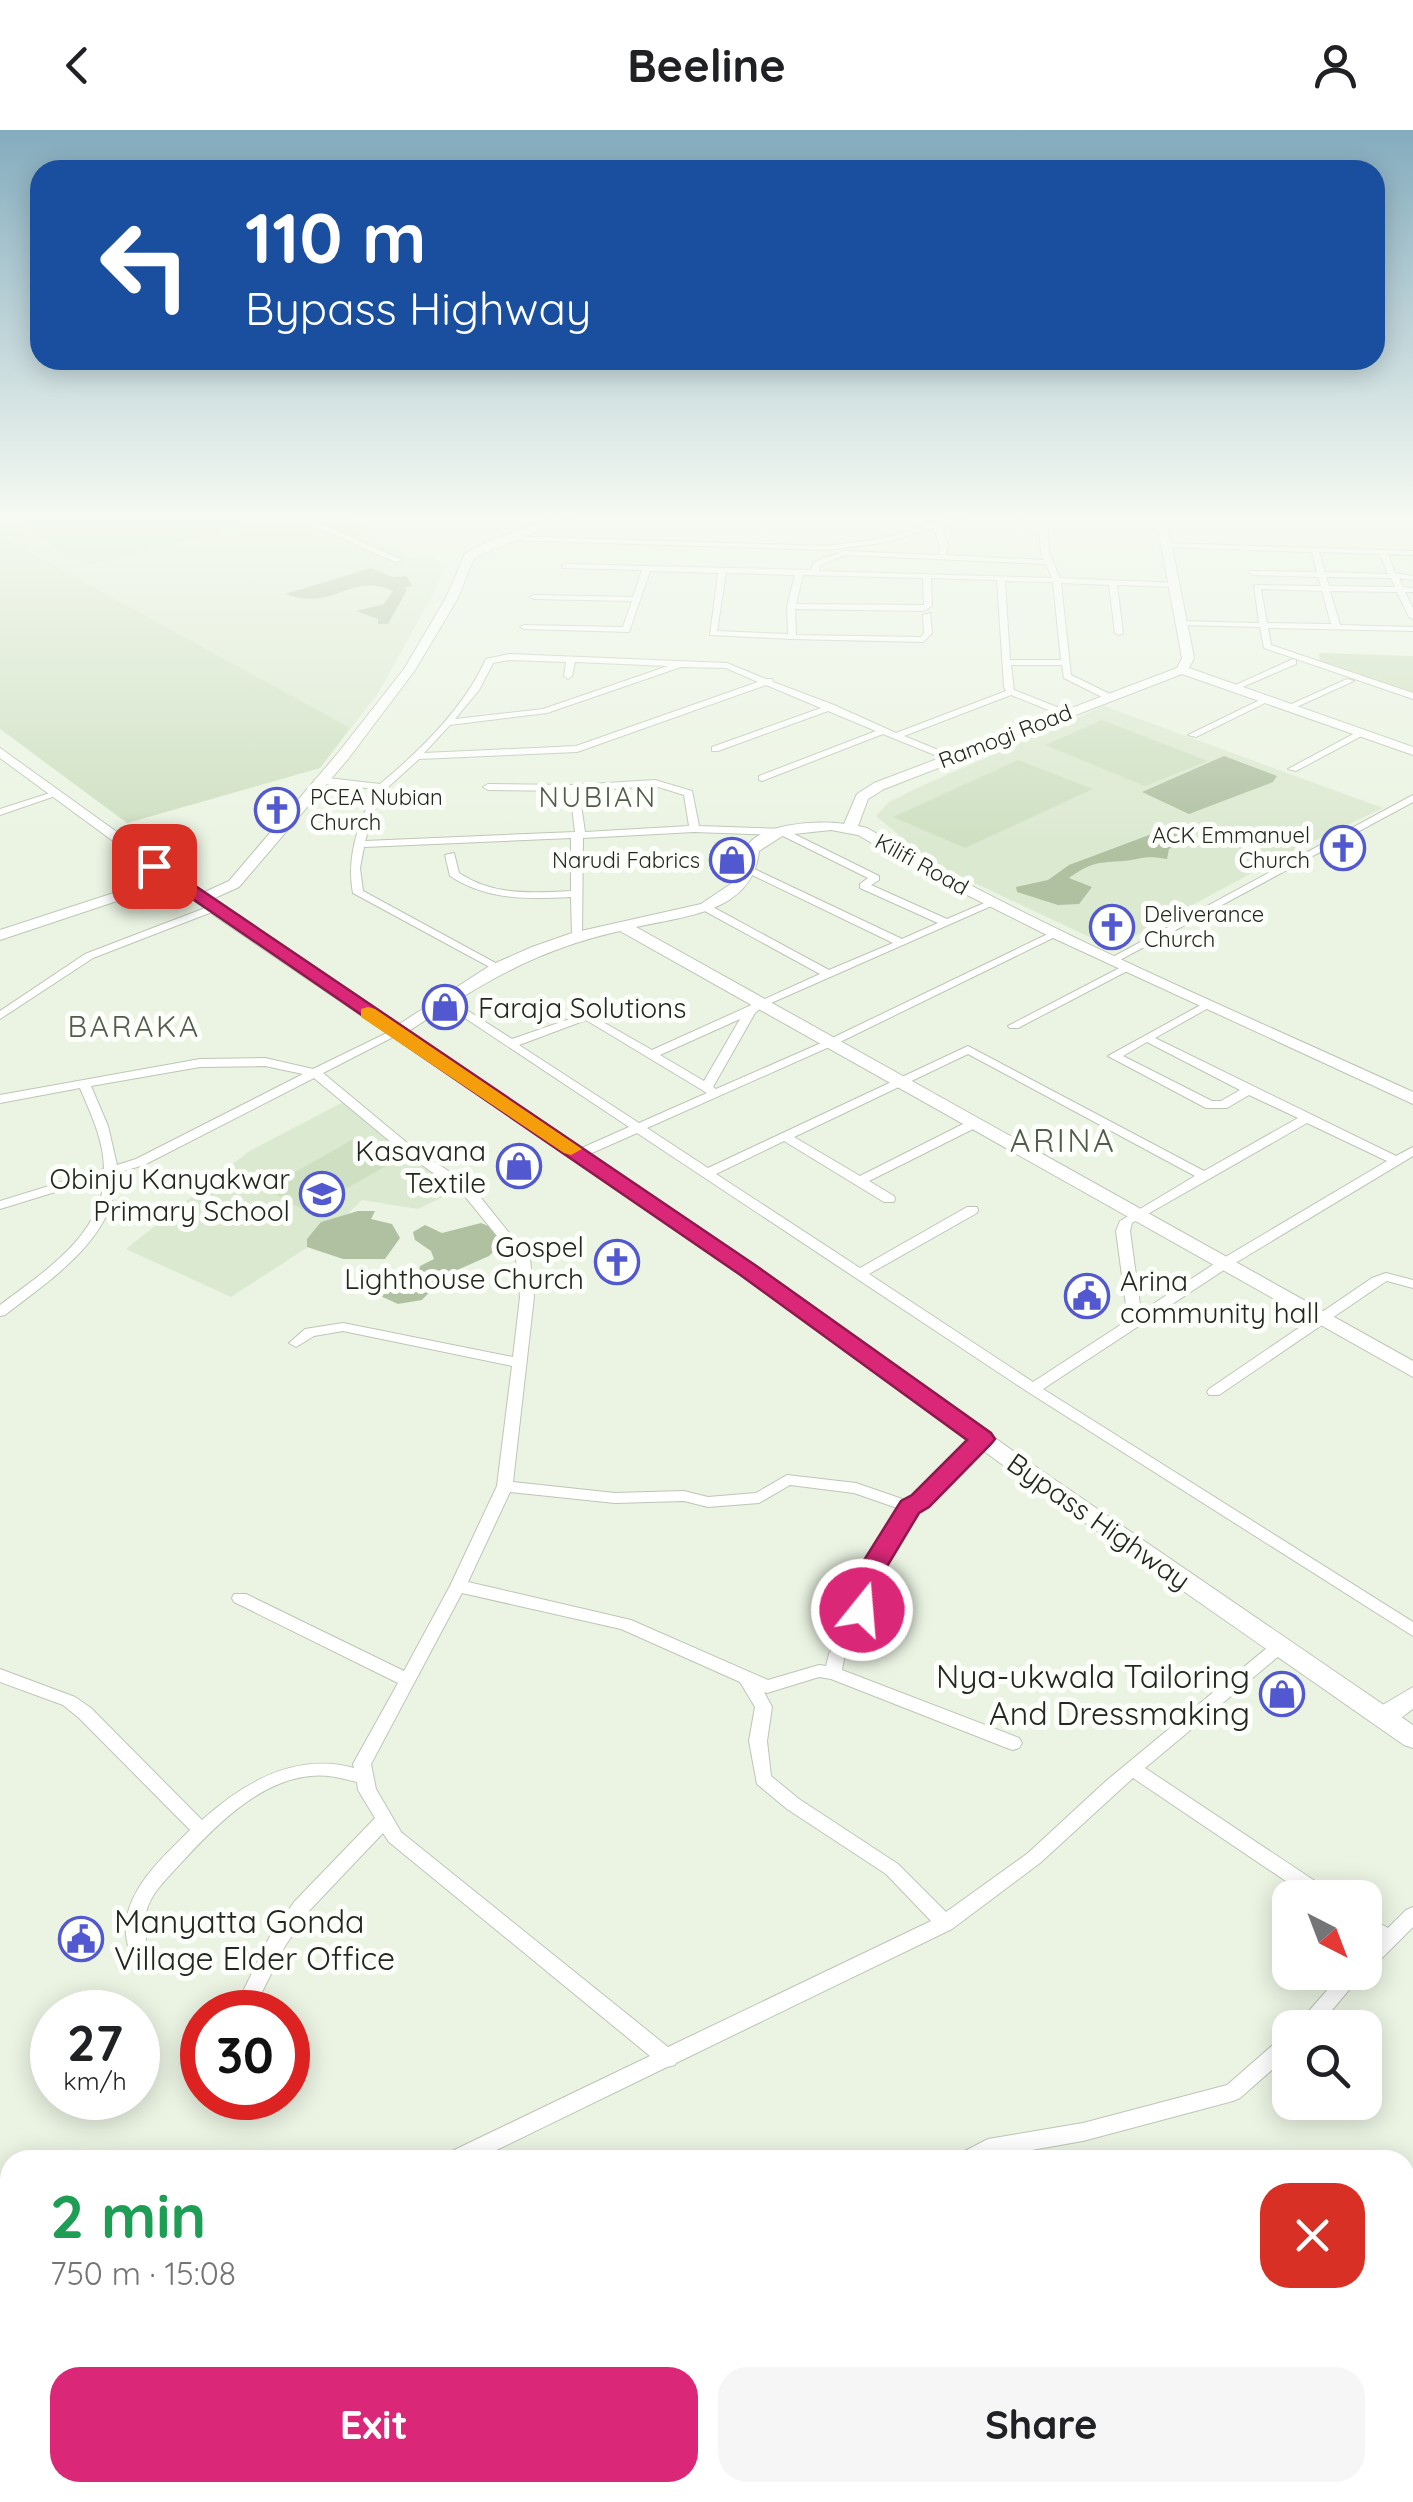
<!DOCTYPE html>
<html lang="en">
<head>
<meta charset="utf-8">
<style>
	:root { --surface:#fff; --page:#f6f6f6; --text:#202124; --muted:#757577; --accent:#db2777 }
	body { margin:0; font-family:Quicksand,sans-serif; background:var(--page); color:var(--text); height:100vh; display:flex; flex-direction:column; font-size:38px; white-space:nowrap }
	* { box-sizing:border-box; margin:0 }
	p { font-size:32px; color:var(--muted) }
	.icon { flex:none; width:55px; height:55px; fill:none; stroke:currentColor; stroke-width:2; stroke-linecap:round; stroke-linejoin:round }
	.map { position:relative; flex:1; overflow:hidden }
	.details { position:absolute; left:0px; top:2020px; width:1415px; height:352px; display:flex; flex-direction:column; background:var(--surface); border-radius:30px 30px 0 0; box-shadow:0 5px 25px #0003 }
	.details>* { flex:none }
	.hud { position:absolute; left:30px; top:30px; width:1355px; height:210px; border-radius:30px; box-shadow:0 5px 25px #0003; background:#1a4fa0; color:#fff; overflow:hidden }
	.needle { width:65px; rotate:138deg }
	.tools { position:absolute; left:1272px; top:1750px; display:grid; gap:20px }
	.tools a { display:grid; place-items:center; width:110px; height:110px; border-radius:20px; background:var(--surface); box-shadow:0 5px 25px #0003; font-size:50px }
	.speed { position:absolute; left:30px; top:1860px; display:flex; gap:20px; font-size:50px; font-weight:700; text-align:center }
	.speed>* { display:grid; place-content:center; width:130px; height:130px; border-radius:50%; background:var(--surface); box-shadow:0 5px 25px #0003; line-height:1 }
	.speed small { font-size:25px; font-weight:400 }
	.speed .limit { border:15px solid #d22; background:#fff; color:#111 }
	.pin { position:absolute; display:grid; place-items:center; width:85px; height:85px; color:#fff; margin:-42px; border-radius:20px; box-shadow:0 5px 15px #0006 }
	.me { position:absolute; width:110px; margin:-55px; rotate:17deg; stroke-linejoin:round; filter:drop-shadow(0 0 8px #0008) }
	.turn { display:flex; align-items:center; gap:35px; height:210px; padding:0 50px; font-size:45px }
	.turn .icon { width:130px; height:130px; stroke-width:2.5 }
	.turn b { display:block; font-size:70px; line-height:85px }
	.round { display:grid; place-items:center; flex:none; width:105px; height:105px; border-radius:30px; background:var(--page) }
	.headline { display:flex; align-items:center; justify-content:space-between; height:170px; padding:0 50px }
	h1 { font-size:60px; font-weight:800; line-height:75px; color:#1e9e55 }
	.action { display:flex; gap:20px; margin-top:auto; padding:20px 50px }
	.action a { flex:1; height:115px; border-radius:30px; background:var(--accent); color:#fff; font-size:40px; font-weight:800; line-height:115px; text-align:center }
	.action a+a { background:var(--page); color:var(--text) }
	header { display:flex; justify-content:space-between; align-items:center; height:130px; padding:0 50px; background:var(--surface); font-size:45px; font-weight:800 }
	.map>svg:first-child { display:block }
	.built { fill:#dce9d1 }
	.green { fill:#cfe0c2 }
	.forest { fill:#b0c1a2 }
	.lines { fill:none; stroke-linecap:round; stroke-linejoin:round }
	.street-casing { stroke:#bdc6b6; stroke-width:2 }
	.secondary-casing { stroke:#bdc6b6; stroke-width:2 }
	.primary-casing { stroke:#bdc6b6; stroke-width:2 }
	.street { fill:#fff; fill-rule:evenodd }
	.secondary { fill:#fff; fill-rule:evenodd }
	.primary { fill:#fff; fill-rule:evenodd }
	.route { fill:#db2777; stroke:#8e194d; stroke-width:2.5 }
	.slow { fill:#f59e0b }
	.labels { text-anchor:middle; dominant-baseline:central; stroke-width:10; stroke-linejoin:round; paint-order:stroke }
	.far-street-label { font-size:22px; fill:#242721; stroke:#fdfffb }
	.far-poi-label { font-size:22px; fill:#242721; stroke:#fdfffb; text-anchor:start }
	.far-quarter-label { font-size:28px; letter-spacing:2.5px; fill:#535b4c; stroke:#fdfffb }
	.poi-label { font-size:28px; fill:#242721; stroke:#fdfffb; text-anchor:end }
	.street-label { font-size:28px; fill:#242721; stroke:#fdfffb }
	.neighbourhood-label { font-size:30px; letter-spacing:2.5px; fill:#535b4c; stroke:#fdfffb }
	.quarter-label { font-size:32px; letter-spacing:2.5px; fill:#535b4c; stroke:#fdfffb }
	.near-poi-label { font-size:32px; fill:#242721; stroke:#fdfffb; text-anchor:end }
</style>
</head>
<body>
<header><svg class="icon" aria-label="back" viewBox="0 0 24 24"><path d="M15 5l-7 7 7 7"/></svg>Beeline<svg class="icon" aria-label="person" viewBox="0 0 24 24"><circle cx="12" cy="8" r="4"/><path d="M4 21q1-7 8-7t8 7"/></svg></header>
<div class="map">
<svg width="1413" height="2372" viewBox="0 0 1413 2372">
	<rect width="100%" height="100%" fill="#ebf4e3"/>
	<path class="built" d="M0 382H349L379 413 413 428 431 426 441 435V449L379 562 320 638 127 693 79 643 0 416Z
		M1104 576 1383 678 1287 724 1113 818 934 734 876 686 889 672 917 658Z
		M347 970 460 1059 418 1079 362 1070 325 1106 231 1167 126 1119 248 1022Z"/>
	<path class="green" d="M0 382H229L255 394 88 435 0 386Z
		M0 406 350 598 320 638 127 693 0 599Z
		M1319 523 1413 526V562L1320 532Z
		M1102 590 1208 631 1145 656 1045 615Z
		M1018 630 1093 659 965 718 893 687Z
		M357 1007 397 1030 306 1081 265 1059Z"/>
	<path class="forest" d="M371 438 393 447 407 446 412 456 404 458 407 460 388 494H378V489L356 481 384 474 393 461C357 445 343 469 308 469 301 469 292 466 285 464Z
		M1224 626 1277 646 1273 652 1189 684 1142 662Z
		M1165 699 1177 700 1184 713 1169 719 1167 729C1143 725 1144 729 1124 731 1098 733 1093 731 1069 748L1092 757 1079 774 1058 775 1017 762 1016 757 1048 750 1069 735Z
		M358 1081H375L371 1089 392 1094 400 1108 385 1129H343L307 1117V1109L321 1092Z
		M481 1093 498 1100 505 1111 489 1126 446 1145 422 1170 398 1174 376 1164 400 1151 417 1150 420 1136 434 1129 431 1121 415 1110 413 1102 425 1095 442 1103Z"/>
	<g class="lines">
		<defs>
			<path id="street" d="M284 382H294L402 430 395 432Z
				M972 382H983L941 396 948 416 946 425 1044 430 1041 423 1038 382H1046L1049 423 1060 448 1175 453V457H1172L1117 455 1123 503 1119 505 1115 503 1109 455 1061 453 1071 545 1110 564V568H1104L1064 548 1062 535H1011L1014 560 1067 581V585H1061L1011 565 904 606 953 626V630H947L883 604 762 651 759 650V646L876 601 828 581 718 621H712V617L821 578 766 555 577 622 419 629 386 659 375 680 365 711 575 702 570 661 488 660 483 657 488 654 574 655 655 650 692 661 699 696 784 699 879 746V750L871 755 947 789 989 771 993 770 998 773 762 877 755 883 713 957 716 959 828 910 1052 802H1060L1061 804 836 914 647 998 708 1038 968 916 1204 1041 1298 988 1249 965 1227 978H1206L1108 926 1208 871 1212 872V876L1155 908 1396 1026 1413 1017V1026L1227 1138 1043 1259 1413 1492V1506L1028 1262 637 1003 583 1027H575L573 1024 575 1021 629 997 441 872 447 869 451 870 512 909 587 883 652 920 820 844 701 779V775H709L829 840 893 813 746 742 745 740 750 737 902 809 938 793 860 758V754L868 748 781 705 694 702 583 708 582 806 577 809 572 806 571 767C528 769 488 771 450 746L445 725 454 723 459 743C494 766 531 763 571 761V708L364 717 360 738 363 761 501 836V840L497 841 353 763C346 727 359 690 376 659L319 653 314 650 319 647 380 654C421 620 464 578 486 529L509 524 727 533 766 549H772L773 552 834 575 896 603 1006 561 1004 557 997 450 931 448 932 476 923 481 795 479 796 505 921 507 924 503 923 485 930 483 932 503 923 512 791 509 710 505 718 443 650 441 629 502 524 499 520 497 524 495 623 497 632 471 534 469 530 467 534 465 633 467 642 440 563 438 562 436 566 434 811 440 814 432 844 421 939 425 940 416 934 398 881 413 828 420 509 410 505 408 506 406 828 416 880 409ZM845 425 1046 434 1052 448 819 441 820 435ZM726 443 795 445 787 476 788 504 717 501ZM803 445 923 448 924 475 796 474ZM1005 451 1053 452 1061 530H1010ZM509 530 566 532 564 546 568 549 572 546 575 532 668 536 543 579 455 589 479 560 493 533ZM681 537 726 538 758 552 576 616 424 623 450 595 547 583ZM655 656 684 665 689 696 585 702 579 661ZM740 889 704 951 660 925ZM586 890 707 963 639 993 519 915ZM1147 912 1240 960 1221 971H1212L1123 926ZM968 924 1195 1046 1120 1091 1116 1101 1128 1190 1033 1252 869 1144 977 1083 978 1080 977 1077H967L860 1138 716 1044 784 1011 884 1072H894L895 1069 894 1066 869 1051 977 997 979 994 977 991H969L860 1046 794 1007ZM1307 993 1387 1031 1217 1132 1141 1182 1130 1101 1132 1093Z
				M1164 413 1413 421V425L1388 424 1395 443 1413 446V450L1399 448 1403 457 1413 458V462H1405L1413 478V489L1409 487 1397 462 1330 461 1340 495 1413 497V501L1268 498 1271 515 1413 563V569L1264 518 1260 497 1181 495 1177 493 1181 491 1259 493 1254 455 1321 456 1318 447 1253 445 1249 443 1250 441 1317 442 1312 422 1161 417 1160 415ZM1319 422 1380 424 1388 444 1325 442ZM1326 447 1391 448 1395 457 1329 456ZM1261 459 1322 461 1331 494 1267 493Z
				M1293 529 1296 530V534L1238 559 1231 557Z
				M1347 549 1354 551 1292 579 1285 577Z
				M1266 567 1273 569 1196 607 1188 605Z
				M1359 601 1367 603 1296 641 1288 639Z
				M53 662 61 664 0 685V679Z
				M1413 665V672L1118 831 1114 832 1109 829Z
				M213 775 218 778 217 780 93 828 0 889V881L85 824Z
				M1129 833 1134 836 1133 838 1018 898H1010L1008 896Z
				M395 899 399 900V904L323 943 406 1012 473 1058 530 1129 534 1167 513 1352 615 1363 684 1361 708 1367 756 1363 787 1345 856 1353 908 1371 916 1367 977 1306H987L989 1309 926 1375 914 1381 877 1443 869 1480 845 1524 842 1540 1019 1608 1022 1613 1019 1618 1013 1620 1007 1618 831 1549 819 1547 767 1563 764 1562 772 1577 767 1611 771 1646 799 1669 898 1734 946 1782 1028 1723 1106 1651 1274 1512 1280 1510 1286 1512 1288 1516 1286 1520 1145 1638 1333 1763 1335 1768H1311L1133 1648 1040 1733 952 1799 676 1933 675 1935 667 1937 476 2030H445L448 2023 650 1926 389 1712 383 1703 309 1781 285 1816 252 1882H233L271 1804 295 1771 375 1688 358 1660 357 1652C341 1648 326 1644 310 1646 259 1651 215 1696 182 1732 170 1745 155 1759 148 1776 142 1791 149 1807 144 1822L137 1824 130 1822C111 1772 159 1731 190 1700L79 1588 63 1575 0 1552V1539L75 1567 91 1578 202 1690C244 1652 296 1622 354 1638L353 1634 398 1553 234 1472 232 1468 234 1464H246L404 1541 450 1456 497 1356 512 1236 343 1201 314 1206 296 1217 289 1213 305 1199 343 1193 513 1227 520 1167 516 1129 463 1064 398 1018 314 948 144 1035 117 1043C115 1109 52 1148 5 1185L0 1186V1175C42 1143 102 1106 104 1047L0 1079V1071L104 1039C104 1011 91 984 80 958L0 973V965L200 929 265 928 313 939ZM265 936 303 944 136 1029 117 1035 108 996 91 956 200 937ZM790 1355 854 1363 900 1379 861 1443 853 1480 829 1524 826 1536 819 1535 768 1550 631 1490 468 1452 510 1362 615 1373 684 1371 708 1377 759 1373ZM462 1463 621 1499 740 1552 755 1577 749 1611 757 1654 787 1679 886 1744 931 1791 668 1917 401 1702 376 1659 371 1634Z
				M1386 1143 1413 1150V1158L1387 1151 1382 1154 1219 1265H1209L1207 1262 1209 1259 1372 1148Z
				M1413 1777V1797L1372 1838 1365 1840V1820L1375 1810 1365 1803V1785L1388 1798 1406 1780Z
				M1343 1842H1364L1317 1898H1294Z
				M1290 1903V1924L1240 1968 1233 1971 1083 2011 992 2027 986 2030H958L961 2023 988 2009 1083 1993 1227 1955 1283 1906Z
				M1413 2047V2085L1405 2089V2052Z
				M169 2362H193V2372H169Z
				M379 2362H403L399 2372H375Z
				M843 2362H867L866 2372H842Z
				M1186 2362H1214L1209 2372H1181Z
				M1312 2362H1339L1344 2372H1316Z"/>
			<path id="secondary" d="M568 382H582L474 428 458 468 415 540 348 629 239 757 206 772H196V766L229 751 338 623 404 539 446 468 465 424 487 412Z
				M1155 382H1165L1194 528 1189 538 1413 617V625L1182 544 884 659 868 669 858 696 867 698C1041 800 1230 878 1413 962V974L1051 807 925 744 858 705 831 700 784 705 759 721C753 782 686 786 636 797L1413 1231V1247L620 801C530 821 477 857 401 906L395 907 387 902 491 835 532 817 572 803 701 774 738 749C743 739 741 728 746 718 758 693 820 690 844 694L857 664 874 653 1177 538 1182 528Z
				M172 744 177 745V751L0 810V800Z
				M1413 1557V1579C1400 1588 1390 1599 1374 1594L1371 1587 1374 1580Z"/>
			<path id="primary" d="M0 618 228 782 754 1135 1023 1328 1413 1595V1618L1404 1615 1007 1338 740 1143 218 788 0 628Z"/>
		</defs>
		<use href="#street" class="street-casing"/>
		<use href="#secondary" class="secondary-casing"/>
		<use href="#primary" class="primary-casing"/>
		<use href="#street" class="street"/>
		<use href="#secondary" class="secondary"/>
		<use href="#primary" class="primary"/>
	</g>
	<linearGradient id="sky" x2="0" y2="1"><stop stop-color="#84acbe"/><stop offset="0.54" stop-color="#f6faf2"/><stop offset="1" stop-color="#f6faf2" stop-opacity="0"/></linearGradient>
	<rect width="1413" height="714" fill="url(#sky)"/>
	<path class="route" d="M149 732H160L755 1135 991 1303 995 1309 991 1314 929 1377 919 1383 883 1443 871 1487H852L848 1480 856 1443 901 1371 912 1365 967 1310 739 1144 149 739Z"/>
	<path class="slow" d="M368 877 375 879 582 1019 571 1025 564 1023 361 887V879Z"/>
	<defs>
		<symbol id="church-ring" viewBox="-11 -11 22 22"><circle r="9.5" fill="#fdfffb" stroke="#5258cf" stroke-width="1.5"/><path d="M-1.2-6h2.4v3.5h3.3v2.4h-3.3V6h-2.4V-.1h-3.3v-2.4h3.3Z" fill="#5258cf"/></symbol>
		<symbol id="shop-ring" viewBox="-11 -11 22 22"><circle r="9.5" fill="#fdfffb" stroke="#5258cf" stroke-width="1.5"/><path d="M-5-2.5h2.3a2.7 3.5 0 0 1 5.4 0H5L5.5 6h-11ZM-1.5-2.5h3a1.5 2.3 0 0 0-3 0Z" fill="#5258cf"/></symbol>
		<symbol id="school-ring" viewBox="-11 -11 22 22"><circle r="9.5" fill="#fdfffb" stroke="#5258cf" stroke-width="1.5"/><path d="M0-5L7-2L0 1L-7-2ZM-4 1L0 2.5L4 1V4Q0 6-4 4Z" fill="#5258cf"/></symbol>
		<symbol id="civic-ring" viewBox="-11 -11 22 22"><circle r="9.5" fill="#fdfffb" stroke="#5258cf" stroke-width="1.5"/><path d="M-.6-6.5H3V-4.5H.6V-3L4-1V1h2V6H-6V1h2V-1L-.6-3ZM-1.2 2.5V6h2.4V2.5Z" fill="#5258cf"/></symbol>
	</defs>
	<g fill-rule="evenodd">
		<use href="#church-ring" x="252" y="655" width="50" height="50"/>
		<use href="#church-ring" x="1318" y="693" width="50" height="50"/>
		<use href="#shop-ring" x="707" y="705" width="50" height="50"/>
		<use href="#church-ring" x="1087" y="772" width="50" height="50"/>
		<use href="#shop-ring" x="420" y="852" width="50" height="50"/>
		<use href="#shop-ring" x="494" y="1011" width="50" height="50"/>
		<use href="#school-ring" x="297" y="1039" width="50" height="50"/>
		<use href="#church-ring" x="592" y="1107" width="50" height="50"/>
		<use href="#civic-ring" x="1062" y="1141" width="50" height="50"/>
		<use href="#shop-ring" x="1257" y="1539" width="50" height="50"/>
		<use href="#civic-ring" x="56" y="1784" width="50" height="50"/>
	</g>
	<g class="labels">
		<g class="far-street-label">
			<text transform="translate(1005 606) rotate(-21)">Ramogi Road</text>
			<text transform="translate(922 734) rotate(29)">Kilifi Road</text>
		</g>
		<g class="far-poi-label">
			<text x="310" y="667">PCEA Nubian<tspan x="310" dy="25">Church</tspan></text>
			<text x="1310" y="705" text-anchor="end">ACK Emmanuel<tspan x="1310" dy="25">Church</tspan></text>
			<text x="700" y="730" text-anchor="end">Narudi Fabrics</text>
			<text x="1144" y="784">Deliverance<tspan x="1144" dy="25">Church</tspan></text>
		</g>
		<g class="far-quarter-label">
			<text x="598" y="666">NUBIAN</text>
		</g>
		<g class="poi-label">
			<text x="478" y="877" text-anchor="start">Faraja Solutions</text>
			<text x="486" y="1020">Kasavana<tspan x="486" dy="32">Textile</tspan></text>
			<text x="290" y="1048">Obinju Kanyakwar<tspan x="290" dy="32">Primary School</tspan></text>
			<text x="584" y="1116">Gospel<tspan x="584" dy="32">Lighthouse Church</tspan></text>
			<text x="1120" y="1150" text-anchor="start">Arina<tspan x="1120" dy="32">community hall</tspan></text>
		</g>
		<g class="street-label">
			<text transform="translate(1099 1391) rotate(35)">Bypass Highway</text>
		</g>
		<g class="neighbourhood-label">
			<text x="134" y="896">BARAKA</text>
		</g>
		<g class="quarter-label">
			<text x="1063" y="1010">ARINA</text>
		</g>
		<g class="near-poi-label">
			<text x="1250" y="1546">Nya-ukwala Tailoring<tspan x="1250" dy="37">And Dressmaking</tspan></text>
			<text x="114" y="1791" text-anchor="start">Manyatta Gonda<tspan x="114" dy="37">Village Elder Office</tspan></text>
		</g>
	</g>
</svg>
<div class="tools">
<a><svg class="needle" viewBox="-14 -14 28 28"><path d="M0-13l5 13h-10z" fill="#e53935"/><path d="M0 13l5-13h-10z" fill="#757577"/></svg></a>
<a><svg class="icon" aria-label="search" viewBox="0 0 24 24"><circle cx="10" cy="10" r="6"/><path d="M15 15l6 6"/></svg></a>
</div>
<div class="speed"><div>27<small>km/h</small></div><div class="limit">30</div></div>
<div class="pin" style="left:154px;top:736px;background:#d93025"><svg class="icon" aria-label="arrive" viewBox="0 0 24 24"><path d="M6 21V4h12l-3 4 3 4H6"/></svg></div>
<svg class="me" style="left:862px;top:1480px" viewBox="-20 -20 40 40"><circle r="17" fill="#db2777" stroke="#fff" stroke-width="3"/><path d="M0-11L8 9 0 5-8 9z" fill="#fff"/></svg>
<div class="hud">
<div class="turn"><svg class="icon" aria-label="left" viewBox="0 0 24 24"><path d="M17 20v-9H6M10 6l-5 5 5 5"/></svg><div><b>110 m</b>Bypass Highway</div></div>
</div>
<section class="details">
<div class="headline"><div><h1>2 min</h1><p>750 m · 15:08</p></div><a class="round" style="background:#d93025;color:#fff"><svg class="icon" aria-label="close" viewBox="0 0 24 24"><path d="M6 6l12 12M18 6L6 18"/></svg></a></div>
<div class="action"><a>Exit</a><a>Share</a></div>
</section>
</div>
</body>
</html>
